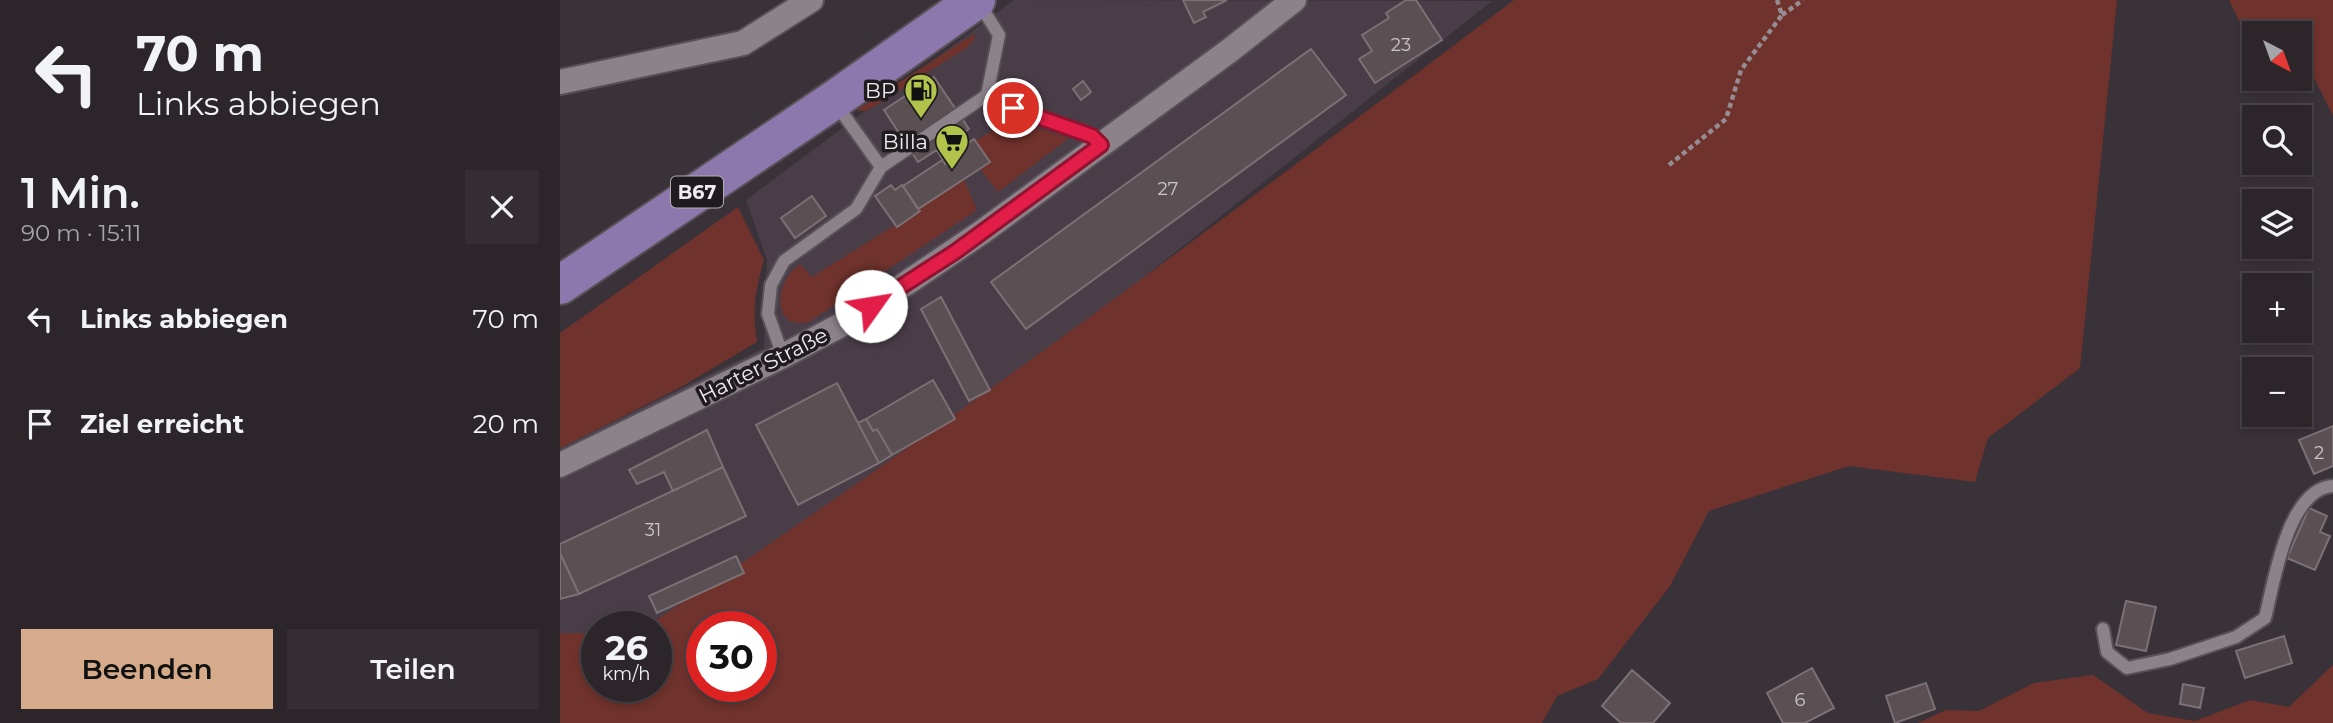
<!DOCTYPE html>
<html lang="de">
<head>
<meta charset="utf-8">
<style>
	:root { --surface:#2c262b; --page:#342e33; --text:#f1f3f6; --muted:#a6a5a9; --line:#484347; --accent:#d6ab8b }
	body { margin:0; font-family:Montserrat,sans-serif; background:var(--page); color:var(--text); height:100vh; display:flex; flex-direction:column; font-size:26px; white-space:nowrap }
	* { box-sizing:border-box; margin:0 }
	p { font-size:23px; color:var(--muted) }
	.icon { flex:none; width:38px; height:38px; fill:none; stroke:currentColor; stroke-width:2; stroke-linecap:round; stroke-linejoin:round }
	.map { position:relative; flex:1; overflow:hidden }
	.panel { display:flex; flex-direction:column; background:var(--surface); width:560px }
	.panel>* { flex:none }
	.top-card { background:#2c262b; color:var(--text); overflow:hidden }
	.needle { width:46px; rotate:139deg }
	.buttons { position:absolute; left:1682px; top:21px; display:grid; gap:14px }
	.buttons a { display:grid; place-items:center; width:70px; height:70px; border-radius:0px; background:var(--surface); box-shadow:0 4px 10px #0003,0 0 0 2px var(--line); font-size:35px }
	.speed { position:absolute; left:21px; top:611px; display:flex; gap:14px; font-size:35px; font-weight:700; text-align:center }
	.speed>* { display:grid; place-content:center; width:91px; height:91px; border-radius:50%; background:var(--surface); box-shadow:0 4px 10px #0003,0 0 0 2px var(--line); line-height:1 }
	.speed small { font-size:18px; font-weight:400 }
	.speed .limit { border:10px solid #d22; background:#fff; color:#111 }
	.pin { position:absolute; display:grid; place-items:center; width:60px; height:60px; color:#fff; margin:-30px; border:4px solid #fff; border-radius:50%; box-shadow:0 2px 7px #0007 }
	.me { position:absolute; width:77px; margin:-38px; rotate:58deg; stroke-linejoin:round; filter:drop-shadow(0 0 5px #0008) }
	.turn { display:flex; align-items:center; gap:24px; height:147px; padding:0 21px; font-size:32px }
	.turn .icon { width:91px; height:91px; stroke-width:2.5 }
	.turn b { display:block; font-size:49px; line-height:60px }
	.round { display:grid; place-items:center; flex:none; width:74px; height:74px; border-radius:0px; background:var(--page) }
	.summary { display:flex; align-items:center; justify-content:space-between; height:119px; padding:0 21px }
	h1 { font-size:42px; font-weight:600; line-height:52px }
	.cta { display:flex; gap:14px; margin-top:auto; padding:14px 21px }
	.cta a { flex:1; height:80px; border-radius:0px; background:var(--accent); color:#111; font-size:28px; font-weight:600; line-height:80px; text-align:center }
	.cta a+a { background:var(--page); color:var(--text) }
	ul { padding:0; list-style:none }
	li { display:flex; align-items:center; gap:21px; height:105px; padding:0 21px }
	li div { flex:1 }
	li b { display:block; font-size:26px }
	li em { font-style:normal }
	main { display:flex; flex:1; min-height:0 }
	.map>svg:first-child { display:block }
	.built { fill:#493d48 }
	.green { fill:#70322c; fill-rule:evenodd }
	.building { fill:#5a4f52; stroke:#7c7074; stroke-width:2 }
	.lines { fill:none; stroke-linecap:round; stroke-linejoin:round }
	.lane-casing { stroke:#575056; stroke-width:16 }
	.street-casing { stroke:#575056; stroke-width:28 }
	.primary-casing { stroke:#575056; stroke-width:42 }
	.path { stroke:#948e93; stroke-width:4.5; stroke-dasharray:5 3.5; stroke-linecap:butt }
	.lane { stroke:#8b828a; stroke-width:12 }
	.street { stroke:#8b828a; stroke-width:24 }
	.primary { stroke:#8c78ac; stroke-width:38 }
	.route-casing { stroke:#92132f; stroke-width:18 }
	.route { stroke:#e11d48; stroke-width:12 }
	.labels { text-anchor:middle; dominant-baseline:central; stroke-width:7; stroke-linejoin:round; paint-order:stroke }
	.number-label { font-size:18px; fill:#cac4c8 }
	.shield { fill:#1f1b1e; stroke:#b1adb0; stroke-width:2 }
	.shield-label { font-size:19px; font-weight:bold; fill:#f0ebef }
	.poi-label { font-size:21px; fill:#f0ebef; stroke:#1f1b1e; text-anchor:end }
	.street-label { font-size:21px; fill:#f0ebef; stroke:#1f1b1e }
</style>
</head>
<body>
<main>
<section class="panel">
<div class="top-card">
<div class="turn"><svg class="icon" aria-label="left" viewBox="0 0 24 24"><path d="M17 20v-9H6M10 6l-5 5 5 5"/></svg><div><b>70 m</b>Links abbiegen</div></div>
</div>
<div class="summary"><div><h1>1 Min.</h1><p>90 m · 15:11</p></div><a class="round"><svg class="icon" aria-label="close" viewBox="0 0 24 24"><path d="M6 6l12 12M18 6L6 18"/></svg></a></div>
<ul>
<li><svg class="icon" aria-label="left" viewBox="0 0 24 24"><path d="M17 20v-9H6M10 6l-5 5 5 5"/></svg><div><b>Links abbiegen</b></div><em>70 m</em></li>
<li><svg class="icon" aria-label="arrive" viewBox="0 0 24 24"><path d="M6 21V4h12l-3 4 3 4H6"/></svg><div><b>Ziel erreicht</b></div><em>20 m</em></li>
</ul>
<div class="cta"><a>Beenden</a><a>Teilen</a></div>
</section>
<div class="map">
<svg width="1773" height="723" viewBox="0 0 1773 723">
	<rect width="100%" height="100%" fill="#3a3239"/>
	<path class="built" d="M454 0 932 1 453 381 147 602 86 626H37V637L0 634V447L204 348 207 260 186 200Z"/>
	<path class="green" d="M954 0H1557L1520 368 1428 438 1415 482 1289 466 1149 511 1110 586 1038 679 997 696 982 723H0V633L37 634V686H96V626H87C385 430 669 215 954 0ZM142 626H201V686H142Z
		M1669 0H1773V116L1740 50V33H1694V38L1688 39Z
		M414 34 415 38 408 47 313 107 305 111H299L298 109Z
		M444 118 509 138 438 192 420 169 430 162 416 141 437 127 435 124Z
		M404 179 417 210 249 322C217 329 215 298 228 276 231 271 236 268 240 264L252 277 335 225 337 227 360 211 358 209Z
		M178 207 204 260C195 293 192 308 197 342L121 387 0 448V333Z
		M1773 665V723H1358L1386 710 1419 711 1474 683 1533 675 1588 713 1635 721 1690 700 1729 707Z"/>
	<path class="building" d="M623 0H667L643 12 646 17 634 23Z
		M846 0H856L882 40 815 83 799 59 812 51 802 35 829 18 826 13Z
		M751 49 786 95 466 329 431 282Z
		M374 77 409 129 391 140 400 154 385 164 377 150 358 162 324 110Z
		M523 81 531 92 521 100 513 89Z
		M414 139 430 162 358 209 343 186Z
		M331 185 335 190 342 185 360 211 337 227 315 196Z
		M252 196 266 216 235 238 221 218Z
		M381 297 430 390 409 401 361 309Z
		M373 380 395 419 332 455 317 429 313 431 306 419Z
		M277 383 319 463 238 505 196 425Z
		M306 419 313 431 317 429 332 455 319 463 298 423Z
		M1773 426V466L1754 474 1739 440Z
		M147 430 163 467 113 491 104 472 77 484 69 470Z
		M163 467 186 516 19 594 0 553V544Z
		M1749 508 1767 516 1760 532 1770 536 1755 570 1727 558Z
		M0 553 19 594 0 599Z
		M176 556 184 573 97 613 89 596Z
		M1566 601 1596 607 1586 651 1556 645Z
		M1724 636 1732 663 1685 678 1676 651Z
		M1252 668 1274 708 1245 723H1223L1207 693Z
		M1072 670 1110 703 1093 723H1061L1042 706Z
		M1366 683 1375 709 1335 723 1326 696Z
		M1623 684 1644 688 1640 708 1620 704Z"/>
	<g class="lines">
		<defs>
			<path id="lane" d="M419 3 439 35 427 95 453 108 532 136 541 145
				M276 104 321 167
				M223 356 208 314 211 285 224 261 296 209 321 167 427 95
				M1543 629 1547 652 1567 668 1610 659 1676 637 1705 618C1714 583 1727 489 1773 486"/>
			<path id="street" d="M0 82 183 43 251 0
				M0 465 223 356 281 325 332 293 422 232 669 51 734 0"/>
			<path id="primary" d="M0 285 274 100 416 0"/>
		</defs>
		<use href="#lane" class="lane-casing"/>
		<use href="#street" class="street-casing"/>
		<use href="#primary" class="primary-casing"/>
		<path class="path" d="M1222 15 1243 0
			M1109 165 1166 119 1181 70 1222 15 1217 0"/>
		<use href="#lane" class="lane"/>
		<use href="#street" class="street"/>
		<use href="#primary" class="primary"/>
	</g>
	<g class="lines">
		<defs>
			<path id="route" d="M311 306 395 252 541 145 532 136 453 108"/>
		</defs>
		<use href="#route" class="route-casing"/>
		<use href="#route" class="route"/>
	</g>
	<defs>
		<symbol id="fuel-pin" viewBox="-11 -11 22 30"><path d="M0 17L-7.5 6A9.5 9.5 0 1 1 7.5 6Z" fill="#b2c34c" stroke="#1f1b1e"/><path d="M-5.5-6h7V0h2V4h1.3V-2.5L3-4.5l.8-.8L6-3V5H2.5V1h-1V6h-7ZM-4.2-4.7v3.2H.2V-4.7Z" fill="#111"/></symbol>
		<symbol id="supermarket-pin" viewBox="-11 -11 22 30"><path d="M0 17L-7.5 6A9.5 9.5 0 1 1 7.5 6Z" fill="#b2c34c" stroke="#1f1b1e"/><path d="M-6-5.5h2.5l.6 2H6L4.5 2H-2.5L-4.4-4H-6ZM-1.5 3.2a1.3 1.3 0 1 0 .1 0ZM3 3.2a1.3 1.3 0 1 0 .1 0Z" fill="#111"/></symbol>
	</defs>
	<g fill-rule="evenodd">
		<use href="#fuel-pin" x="342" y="71" width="38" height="52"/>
		<use href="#supermarket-pin" x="373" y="122" width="38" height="52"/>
	</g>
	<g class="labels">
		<g class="number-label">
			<text x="841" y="45">23</text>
			<text x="608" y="189">27</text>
			<text x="1759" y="453">2</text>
			<text x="93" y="530">31</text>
			<text x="1240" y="700">6</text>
		</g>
		<rect class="shield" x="111" y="176.5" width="52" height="31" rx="5"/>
		<g class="shield-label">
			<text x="137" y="192">B67</text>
		</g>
		<g class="poi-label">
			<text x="336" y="90">BP</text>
			<text x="368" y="141">Billa</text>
		</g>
		<g class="street-label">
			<text transform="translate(203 365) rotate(-27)">Harter Straße</text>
		</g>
	</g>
</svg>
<div class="buttons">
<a><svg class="needle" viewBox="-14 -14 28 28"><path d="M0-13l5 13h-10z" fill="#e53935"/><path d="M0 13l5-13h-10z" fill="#a6a5a9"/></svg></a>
<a><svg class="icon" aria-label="search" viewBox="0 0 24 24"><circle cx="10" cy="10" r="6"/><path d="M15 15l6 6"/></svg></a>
<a><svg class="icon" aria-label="layers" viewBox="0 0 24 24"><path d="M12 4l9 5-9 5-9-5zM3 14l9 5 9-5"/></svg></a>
<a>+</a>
<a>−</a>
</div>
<div class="speed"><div>26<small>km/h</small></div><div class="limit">30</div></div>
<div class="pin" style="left:453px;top:108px;background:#d93025"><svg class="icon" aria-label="arrive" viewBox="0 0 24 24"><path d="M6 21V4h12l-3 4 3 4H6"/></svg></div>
<svg class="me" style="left:311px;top:306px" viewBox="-20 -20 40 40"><circle r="19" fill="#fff"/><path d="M0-13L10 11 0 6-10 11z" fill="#e11d48"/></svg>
</div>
</main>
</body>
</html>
